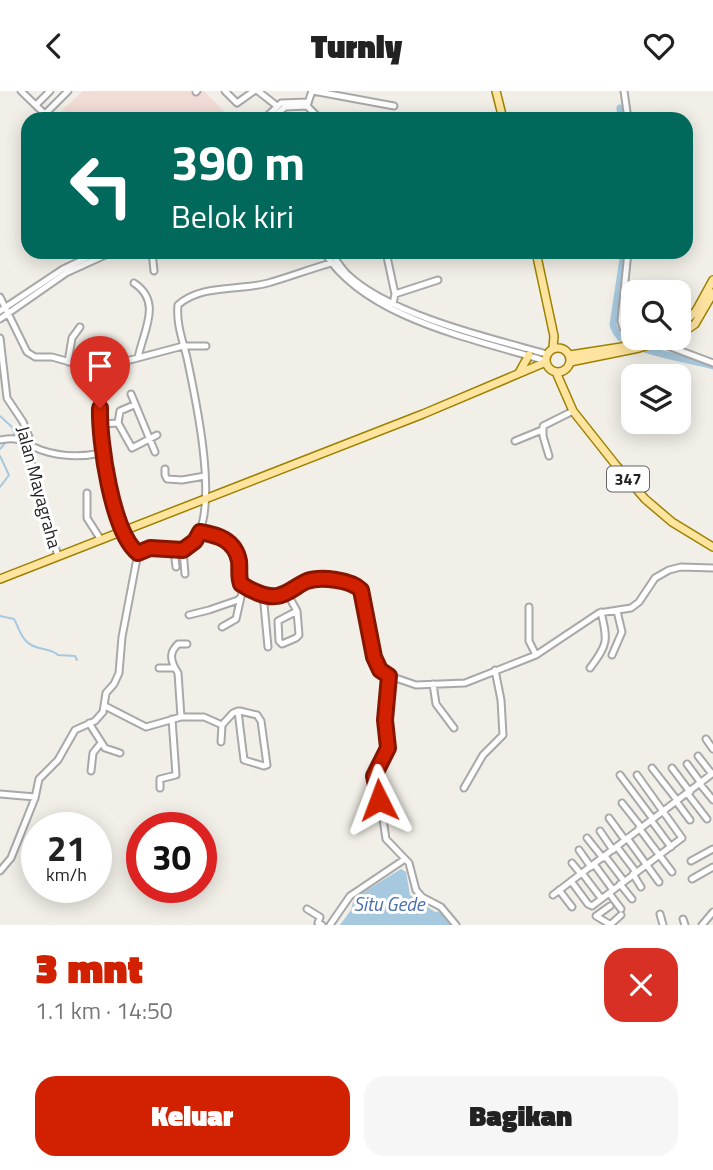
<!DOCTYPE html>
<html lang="id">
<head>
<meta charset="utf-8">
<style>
	:root { --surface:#fff; --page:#f6f6f6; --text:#222; --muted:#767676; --accent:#d12100 }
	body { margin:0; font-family:"Titillium Web",sans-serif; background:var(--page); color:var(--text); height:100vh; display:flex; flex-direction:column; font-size:26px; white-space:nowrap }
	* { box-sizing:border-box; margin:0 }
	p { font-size:23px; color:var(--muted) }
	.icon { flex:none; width:38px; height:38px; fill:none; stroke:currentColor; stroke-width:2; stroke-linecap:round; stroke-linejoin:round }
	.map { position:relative; height:834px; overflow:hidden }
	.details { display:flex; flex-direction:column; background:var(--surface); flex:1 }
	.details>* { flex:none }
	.top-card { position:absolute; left:21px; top:21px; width:672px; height:147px; border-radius:21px; box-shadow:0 4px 18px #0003; background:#00695c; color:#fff; overflow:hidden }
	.tools { position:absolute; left:621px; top:189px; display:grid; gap:14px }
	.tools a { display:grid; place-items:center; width:70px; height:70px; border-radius:14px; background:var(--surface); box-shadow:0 4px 18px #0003; font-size:35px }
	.speed { position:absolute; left:21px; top:721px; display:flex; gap:14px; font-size:35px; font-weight:700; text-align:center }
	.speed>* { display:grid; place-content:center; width:91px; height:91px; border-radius:50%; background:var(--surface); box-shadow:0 4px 18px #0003; line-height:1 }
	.speed small { font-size:18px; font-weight:400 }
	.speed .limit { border:10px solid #d22; background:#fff; color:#111 }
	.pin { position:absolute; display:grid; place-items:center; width:60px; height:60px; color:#fff; margin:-72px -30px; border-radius:50% 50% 50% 0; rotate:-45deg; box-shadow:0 0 7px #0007 }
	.pin .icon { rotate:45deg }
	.me { position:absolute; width:77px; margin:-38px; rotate:357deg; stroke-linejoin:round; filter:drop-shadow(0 0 5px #0008) }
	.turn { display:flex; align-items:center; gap:24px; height:147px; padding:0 35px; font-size:32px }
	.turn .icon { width:91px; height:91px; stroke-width:2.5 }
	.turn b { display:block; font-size:49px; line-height:60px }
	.round { display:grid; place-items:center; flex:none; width:74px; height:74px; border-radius:21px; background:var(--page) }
	.overview { display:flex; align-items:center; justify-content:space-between; height:119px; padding:0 35px }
	h1 { font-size:42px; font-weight:800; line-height:52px; color:var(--accent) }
	.primary-button { display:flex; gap:14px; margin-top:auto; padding:14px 35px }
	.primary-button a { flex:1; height:80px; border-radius:21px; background:var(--accent); color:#fff; font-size:28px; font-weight:800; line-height:80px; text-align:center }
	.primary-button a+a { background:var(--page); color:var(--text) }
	header { display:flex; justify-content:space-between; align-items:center; height:91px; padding:0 35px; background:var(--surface); font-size:32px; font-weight:800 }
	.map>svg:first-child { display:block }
	.commercial { fill:#f2dcd6 }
	.water { fill:#a7c9df }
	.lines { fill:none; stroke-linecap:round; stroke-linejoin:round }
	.stream { stroke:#a7c9df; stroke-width:2 }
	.river { stroke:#a7c9df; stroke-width:7 }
	.minor-casing { stroke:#a8a8a8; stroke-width:9 }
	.major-casing { stroke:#9d8200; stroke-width:10 }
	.minor { stroke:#fff; stroke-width:5 }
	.major { stroke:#fee49f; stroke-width:7 }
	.route-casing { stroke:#881500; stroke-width:18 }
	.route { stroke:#d12100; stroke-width:12 }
	.labels { text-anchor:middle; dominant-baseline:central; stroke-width:6; stroke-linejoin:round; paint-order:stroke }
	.shield { fill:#fff; stroke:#646464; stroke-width:2 }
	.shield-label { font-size:16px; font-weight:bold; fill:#212121 }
	.street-label { font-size:18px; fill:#212121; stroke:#fff }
	.water-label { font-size:19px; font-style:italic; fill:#496db4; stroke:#fff }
</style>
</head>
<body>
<header><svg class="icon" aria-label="back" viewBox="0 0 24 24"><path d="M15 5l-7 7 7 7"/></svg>Turnly<svg class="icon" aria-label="heart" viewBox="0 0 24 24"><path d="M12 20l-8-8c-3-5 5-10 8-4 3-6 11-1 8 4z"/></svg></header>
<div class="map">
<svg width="713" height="834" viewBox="0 0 713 834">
	<rect width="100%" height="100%" fill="#f1efe7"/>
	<path class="commercial" d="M83 0H204L226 23 221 28H59L56 25Z"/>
	<path class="water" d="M401 778 406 781 410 804 435 821 442 820 451 834H340L351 819 354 807Z"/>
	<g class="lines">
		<path class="stream" d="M0 325 12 336 15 345
			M0 358 6 351
			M0 365 9 384 0 396
			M0 525 14 528C18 535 20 544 26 550 35 560 50 556 58 564L75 565 77 569"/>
		<path class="river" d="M620 17 621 28
			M624 161 613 234C615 240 617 244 622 248 648 263 684 267 713 275"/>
		<defs>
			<path id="minor" d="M21 0 50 28
				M225 0 237 12 254 0
				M258 0 277 15
				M312 0 307 15 320 28
				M313 0 394 15
				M624 0 628 28
				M196 1 197 0
				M36 14 50 0
				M45 23 68 0
				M264 28 281 12 308 11
				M271 28 285 16 307 15
				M152 161 154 180
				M324 161C366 228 475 248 546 270
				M331 161C336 169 341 177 347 183 390 224 489 247 547 263
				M386 161 395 203 393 213
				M628 161 621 230 623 237 634 244
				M356 162 360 161
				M134 192C163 211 143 240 138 267
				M395 203 438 189
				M0 206 27 261 35 266H52L77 273H115L183 255H206
				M0 220 63 178 99 161
				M0 228 66 182 112 161
				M0 247 7 307 23 331 29 346 32 379 58 465
				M657 251 713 272
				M68 271 72 247 80 236
				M100 273 99 330 102 362 124 446 138 462
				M131 303 155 361
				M134 314 120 320 118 332 132 357 157 344
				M99 333 118 332
				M0 349C24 345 21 352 41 359 61 366 82 366 102 362
				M515 350 542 339
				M549 365 543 345V335L573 320
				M165 378V384L167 388 182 389 205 385
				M87 402V427L101 449
				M200 441C235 448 237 457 239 490 244 496 251 498 258 501 287 513 290 491 314 488 328 487 346 491 358 496L363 506 374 566 377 575 384 583 416 594 465 592 536 564 599 522 631 517 639 511 655 487 669 479 681 476 713 477
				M183 459 185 483
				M174 460 176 476
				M287 502 297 520 299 544 296 547 282 553 279 550 278 530 297 520
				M263 503 268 556
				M529 516V550L536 564
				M189 524 209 519 238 509 241 506 243 495
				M222 536 236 528 241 506
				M612 564 622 541 617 520
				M159 577H175L178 582 181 626
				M175 577C170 567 170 561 178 553H187
				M590 577C608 553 608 550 601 521
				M389 585 385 629 388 657 374 686 379 701 386 748 409 772 416 799 422 806 441 816 456 834
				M433 593 436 613 454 637
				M105 615 146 636 181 626H204L222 634
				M89 632 105 657 120 662
				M706 648 713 658
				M221 651 222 634 233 622C235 621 237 620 240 620L257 624 261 630 267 674 264 675 244 669 238 620
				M698 665 712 683
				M687 673 701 692
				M652 677 677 709
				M672 677 690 701
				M91 680 93 662 101 652
				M620 684 653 728
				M700 693 713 709
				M160 697V688L176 684 172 628
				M464 697 483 664 503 644 501 609 495 579
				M687 702 707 728
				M0 703 35 706
				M676 710 690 729
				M622 712 641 736
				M609 727 625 749
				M651 729 671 756
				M639 737 672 781
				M600 740 613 759
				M587 747 603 767
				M627 747 659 791
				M617 756 636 781
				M579 759 591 776
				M605 765 624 790
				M691 770 713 758
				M572 772 581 783
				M594 773 613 799
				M0 780 11 767 35 707 39 688 58 669 75 639 95 630 103 621 106 602 114 593 119 582 122 546 138 462 150 457 183 459C189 455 195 451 198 444 217 407 196 309 187 267 183 250 176 233 178 214 201 193 239 200 268 192 289 186 310 178 331 172
				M582 782 601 807
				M633 783 641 796
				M692 788 713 776
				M571 790 588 813 592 815 682 747 637 684
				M620 793 632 808
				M559 799 572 816
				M609 802 621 818
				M553 804 713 682
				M610 815 596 825 611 834
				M307 818 320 826 318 832 322 834
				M660 823 663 834
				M683 828 685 834
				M611 833 621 824
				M330 834 350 805 405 768
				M702 834 713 821"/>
			<path id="major" d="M496 0 503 28
				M536 161 554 245 553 257
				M679 236 696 220 713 189
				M679 244 695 233 713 202
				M546 269a12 12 0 1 1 24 0a12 12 0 1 1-24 0Z
				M570 264 628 255 655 247
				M570 271 639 257 672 247
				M520 280 529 264
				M556 281 573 320 615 373 645 408 672 431 713 456
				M0 488 423 323 546 271"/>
		</defs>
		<use href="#minor" class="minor-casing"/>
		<use href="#major" class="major-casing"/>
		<use href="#minor" class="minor"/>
		<use href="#major" class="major"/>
	</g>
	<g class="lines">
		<defs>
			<path id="route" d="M100 317C99 350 112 442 138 462L150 457 183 459 195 450 200 441C218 444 235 449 239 470 240 478 238 485 241 493 250 499 266 507 277 505 289 503 297 494 307 490 321 485 351 489 361 499L374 566 380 579 389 585 385 629 388 657 374 685 379 709"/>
		</defs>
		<use href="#route" class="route-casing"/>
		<use href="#route" class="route"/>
	</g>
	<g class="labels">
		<rect class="shield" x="607" y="375.5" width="42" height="25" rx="5"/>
		<g class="shield-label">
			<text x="628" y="388">347</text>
		</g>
		<g class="street-label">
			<text transform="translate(39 396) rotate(75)">Jalan Mayagraha</text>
		</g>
		<g class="water-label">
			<text x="389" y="812">Situ Gede</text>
		</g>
	</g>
</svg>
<div class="tools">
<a><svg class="icon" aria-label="search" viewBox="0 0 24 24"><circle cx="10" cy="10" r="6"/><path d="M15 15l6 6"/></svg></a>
<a><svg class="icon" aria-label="layers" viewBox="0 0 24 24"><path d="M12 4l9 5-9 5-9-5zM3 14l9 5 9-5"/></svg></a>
</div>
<div class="speed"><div>21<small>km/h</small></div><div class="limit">30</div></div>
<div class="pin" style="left:100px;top:317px;background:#d93025"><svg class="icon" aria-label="arrive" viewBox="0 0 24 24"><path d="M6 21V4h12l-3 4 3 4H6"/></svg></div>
<svg class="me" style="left:379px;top:709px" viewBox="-20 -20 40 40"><path d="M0-17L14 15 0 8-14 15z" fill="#d12100" stroke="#fff" stroke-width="4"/></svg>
<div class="top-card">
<div class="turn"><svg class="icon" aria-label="left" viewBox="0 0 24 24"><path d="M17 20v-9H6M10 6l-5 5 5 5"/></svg><div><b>390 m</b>Belok kiri</div></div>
</div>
</div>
<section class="details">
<div class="overview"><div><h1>3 mnt</h1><p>1.1 km · 14:50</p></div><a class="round" style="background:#d93025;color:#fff"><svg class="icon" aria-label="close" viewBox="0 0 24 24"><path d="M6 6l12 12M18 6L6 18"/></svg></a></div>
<div class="primary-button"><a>Keluar</a><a>Bagikan</a></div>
</section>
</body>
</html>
